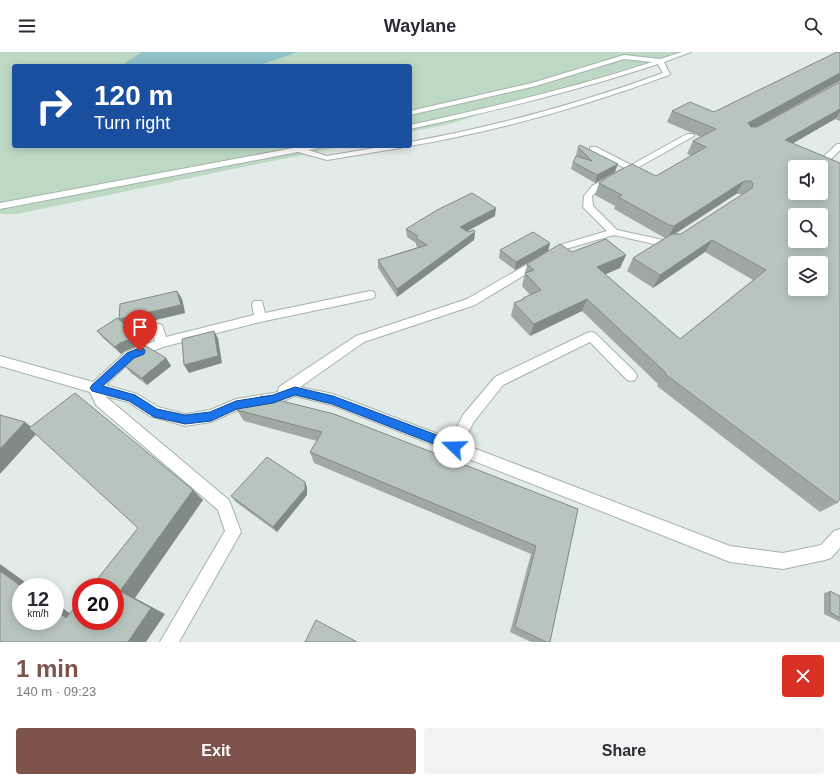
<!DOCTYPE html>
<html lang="en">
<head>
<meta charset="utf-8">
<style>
	:root { --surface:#fff; --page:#f2f2f3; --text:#2b2b33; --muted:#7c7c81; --accent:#7d534b }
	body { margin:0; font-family:Helvetica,sans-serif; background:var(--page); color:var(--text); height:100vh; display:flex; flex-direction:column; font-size:15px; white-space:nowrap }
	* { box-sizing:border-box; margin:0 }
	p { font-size:13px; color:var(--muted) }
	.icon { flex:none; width:22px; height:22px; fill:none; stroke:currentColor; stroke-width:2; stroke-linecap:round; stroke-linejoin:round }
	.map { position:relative; height:590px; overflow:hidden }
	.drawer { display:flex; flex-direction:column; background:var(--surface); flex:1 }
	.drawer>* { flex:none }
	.hud { position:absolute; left:12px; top:12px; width:400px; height:84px; border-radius:4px; box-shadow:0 2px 10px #0003; background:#1a4fa0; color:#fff; overflow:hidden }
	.buttons { position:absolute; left:788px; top:108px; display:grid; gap:8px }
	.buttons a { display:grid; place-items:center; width:40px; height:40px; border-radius:4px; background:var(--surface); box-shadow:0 2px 10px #0003; font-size:20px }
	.speed { position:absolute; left:12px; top:526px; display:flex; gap:8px; font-size:20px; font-weight:700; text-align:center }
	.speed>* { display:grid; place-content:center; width:52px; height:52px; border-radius:50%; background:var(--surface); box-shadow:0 2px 10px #0003; line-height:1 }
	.speed small { font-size:10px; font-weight:400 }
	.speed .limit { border:6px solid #d22; background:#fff; color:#111 }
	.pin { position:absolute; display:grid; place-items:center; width:34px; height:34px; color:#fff; margin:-41px -17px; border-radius:50% 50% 50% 0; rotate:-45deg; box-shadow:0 0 4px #0007 }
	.pin .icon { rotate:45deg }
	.me { position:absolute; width:44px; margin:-22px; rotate:291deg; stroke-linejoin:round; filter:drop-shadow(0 0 3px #0008) }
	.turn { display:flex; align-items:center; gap:14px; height:84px; padding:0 16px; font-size:18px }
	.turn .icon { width:52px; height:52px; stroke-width:2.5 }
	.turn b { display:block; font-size:28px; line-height:34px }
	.round { display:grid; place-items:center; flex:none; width:42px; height:42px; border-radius:4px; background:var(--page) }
	.headline { display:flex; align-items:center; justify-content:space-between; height:68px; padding:0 16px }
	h1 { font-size:24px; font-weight:800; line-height:30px; color:var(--accent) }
	.primary-button { display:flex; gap:8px; margin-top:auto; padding:8px 16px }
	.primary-button a { flex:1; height:46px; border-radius:4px; background:var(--accent); color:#fff; font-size:16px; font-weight:800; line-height:46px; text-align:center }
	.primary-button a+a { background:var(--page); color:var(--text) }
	header { display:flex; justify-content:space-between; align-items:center; height:52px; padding:0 16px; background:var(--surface); font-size:18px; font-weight:800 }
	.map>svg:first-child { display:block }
	.green { fill:#bdd9c4 }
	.water { fill:#90c2c9 }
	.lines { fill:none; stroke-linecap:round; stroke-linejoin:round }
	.minor-casing { stroke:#a5b2ad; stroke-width:2 }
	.minor { fill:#fff; fill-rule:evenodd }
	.wall { fill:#9ea9a4; fill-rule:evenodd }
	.shaded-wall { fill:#818a86 }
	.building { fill:#b8c5bf; stroke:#818a86; fill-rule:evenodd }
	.route { fill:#1a73e8; stroke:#114b97 }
</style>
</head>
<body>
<header><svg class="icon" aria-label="menu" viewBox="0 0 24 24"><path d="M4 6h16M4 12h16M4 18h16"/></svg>Waylane<svg class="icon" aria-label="search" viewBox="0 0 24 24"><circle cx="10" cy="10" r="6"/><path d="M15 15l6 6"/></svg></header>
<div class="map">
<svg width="840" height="590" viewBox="0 0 840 590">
	<rect width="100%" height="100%" fill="#e2ebe7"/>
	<path class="green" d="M0 0H680L449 72 410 80V14H14V94H344L17 162H0Z"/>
	<path class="water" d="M142 0H298L257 14H121Z"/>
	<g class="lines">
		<defs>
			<path id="minor" d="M682 0H691L664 10 670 22 669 23C585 54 499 79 410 94H409H410V90C497 74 581 51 663 21L658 12C577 39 494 59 410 77V73C492 55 573 36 652 10L624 7 536 34 410 63V59L532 31 624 3 660 7Z
				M687 82H693L694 84 598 138 592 144 593 154 617 178 663 188 677 187 679 189C675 194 669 194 663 194L614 183 569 196 475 253 364 290 300 335 333 342 451 387 463 363 495 325 587 281 591 280 595 281 635 320 637 324 635 328 631 329 627 328 590 290 503 333 473 371 463 392 730 494 783 501 821 493 834 479 840 477V496L831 506 825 508 783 517 730 510 332 353 295 344 273 353 238 358 211 370 185 374 150 364 128 350 105 344 229 448 241 480 179 590H160L225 479 218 458 96 353 90 340 0 314V304L93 330 126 300 155 289 152 276 154 273 158 272 162 273 166 285 254 263 252 252 254 249H262L265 261 370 239 374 240 375 243 374 246 370 247 260 270 163 295 134 306 106 333 137 342 158 355 185 362 210 358 236 347 273 341 278 340 279 335 356 284 467 247 563 192 607 179 583 155 584 144 592 134 625 116 590 99V95H596L631 113Z
				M837 92H840V98L828 110 827 115 840 120V126L821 118V115H819L821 107Z
				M304 94H320L319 96 308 98 327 104 386 94H404L400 96 327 108 298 100 0 157V151Z"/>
		</defs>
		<use href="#minor" class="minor-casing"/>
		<use href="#minor" class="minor"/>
	</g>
	<path class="wall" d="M840 0V29L756 75 840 30V69L835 67 793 91 837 451 820 460 657 334 658 332 582 259 530 284 511 264 514 251 523 247V246L530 243 522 234 527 212 572 200 626 203 620 216 605 222 680 287 753 228 705 200 653 236 627 219 633 206 665 186 663 185 614 157 615 154 595 143 599 131 656 124 692 104 687 102 693 89 701 85 667 70 672 59 714 60ZM736 142H743L681 182H675Z
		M578 95 615 120 595 131 571 117 573 110 578 105 576 103Z
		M495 164 467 179 475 180 474 188 397 245 378 216V208L418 195 416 194V191L407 185 406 177Z
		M550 191 548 199 515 218 499 206 500 198Z
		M177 239 182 247 185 261 127 275 133 279 138 287 136 288 140 293 125 299 121 302 103 286 97 279 120 269 119 267Z
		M125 304 166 306 171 314 147 333 131 321 125 314 130 310Z
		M262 344 578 457 550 590H531L510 580 531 502 314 411 310 400 317 389 244 369 237 358Z
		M305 430 307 436V443L277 480 236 450 231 444Z
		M830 539 840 544V570L824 562V541Z"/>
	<path class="shaded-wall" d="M840 21V28L839 29 742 83 748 71Z
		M840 57V60L835 67 778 100 785 88Z
		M618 112 615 120 595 131 597 123Z
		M744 129 736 142 668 186 674 174Z
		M496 156 495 164 460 183V175Z
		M475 180 474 188 397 245V237Z
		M712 188 705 200 653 236 660 223Z
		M550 191 548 199 515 218 516 210Z
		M626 203 620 216 592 228 597 215Z
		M177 239 182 247 185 261 125 275 119 267Z
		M587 247 582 259 530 284 534 272Z
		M133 279 138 287 136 288 140 293 125 299 121 302 115 295 128 282Z
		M214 279 218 286 222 311 189 321 184 313Z
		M166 306 171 314 147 333 142 326Z
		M25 370 38 380 0 422V397Z
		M305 430 307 436V443L277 480 273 475Z
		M193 438 203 448 135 546 165 562 146 590H128L120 539Z
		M0 512 32 535H22L0 519Z
		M55 551 81 569 66 566 55 558Z"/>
	<path class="building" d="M837 0H840V21L748 71 751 75H757L840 30V57L785 88 840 111V447L837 451 665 322 666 321 587 247 534 272 514 251 524 247 523 246 541 238 525 221 534 218 527 212 560 192 572 200 606 187 626 203 597 215 680 287 766 218 712 188 660 223 633 206 672 182H681L752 136 753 132 751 129H744L674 174 669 173 618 145 622 143 599 131 609 124 632 112 656 124 706 95 693 89 716 77 672 59 690 50 714 60ZM795 115H821V141H795ZM795 163H821V189H795ZM795 211H821V237H795Z
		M580 93 618 112 597 123 573 110 576 104 592 109 578 95Z
		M472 141 496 156 460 175 468 180 474 178 475 180 397 237 378 208 427 193 416 186 418 184 406 177 437 158Z
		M533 180 550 191 516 210 500 198Z
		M177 239 181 253 119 267 120 252Z
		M117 266 133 279 128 282 134 286 120 291 115 295 97 279Z
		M214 279 218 304 184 313 182 287Z
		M146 294 166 306 142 326 125 314 131 309 125 304 129 300Z
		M75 341 193 438 120 539 151 556 128 590H0V519L22 535H21V569H55V558L66 566 81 548V569H115V535H91L138 476 29 376Z
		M262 344 334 362 578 457 550 590H546L515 575 536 494 310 400 322 380 237 358Z
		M0 363 25 370 0 397Z
		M267 405 305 430V437L273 475 231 444Z
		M830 539 840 544V566L830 560Z
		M316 568 357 590H305Z"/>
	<path class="route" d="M140 296 144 297 145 299 144 302 134 306 103 334 135 343 157 357 185 363 210 360 236 349 273 343 295 335 333 344 458 391 459 395 458 398 454 400 332 352 295 343 273 351 237 357 211 369 185 372 154 365 129 349 92 339 90 336 92 333 127 301Z"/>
</svg>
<div class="buttons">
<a><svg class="icon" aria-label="sound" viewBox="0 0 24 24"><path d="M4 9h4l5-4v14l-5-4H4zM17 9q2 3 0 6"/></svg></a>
<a><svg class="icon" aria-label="search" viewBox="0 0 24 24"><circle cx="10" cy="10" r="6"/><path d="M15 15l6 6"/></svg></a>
<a><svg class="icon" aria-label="layers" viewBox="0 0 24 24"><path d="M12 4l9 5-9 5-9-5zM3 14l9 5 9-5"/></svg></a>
</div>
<div class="speed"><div>12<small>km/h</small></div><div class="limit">20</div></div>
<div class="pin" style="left:140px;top:299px;background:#d93025"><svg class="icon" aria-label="arrive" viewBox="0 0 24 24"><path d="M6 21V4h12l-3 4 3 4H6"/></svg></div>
<svg class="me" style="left:454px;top:395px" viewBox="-20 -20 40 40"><circle r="19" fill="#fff"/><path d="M0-13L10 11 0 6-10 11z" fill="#1a73e8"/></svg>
<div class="hud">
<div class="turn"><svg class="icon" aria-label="right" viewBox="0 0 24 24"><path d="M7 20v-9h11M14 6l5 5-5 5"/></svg><div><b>120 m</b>Turn right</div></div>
</div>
</div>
<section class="drawer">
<div class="headline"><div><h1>1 min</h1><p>140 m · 09:23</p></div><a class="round" style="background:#d93025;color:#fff"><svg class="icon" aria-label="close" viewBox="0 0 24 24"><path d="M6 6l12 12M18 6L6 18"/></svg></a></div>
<div class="primary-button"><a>Exit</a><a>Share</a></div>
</section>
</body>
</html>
